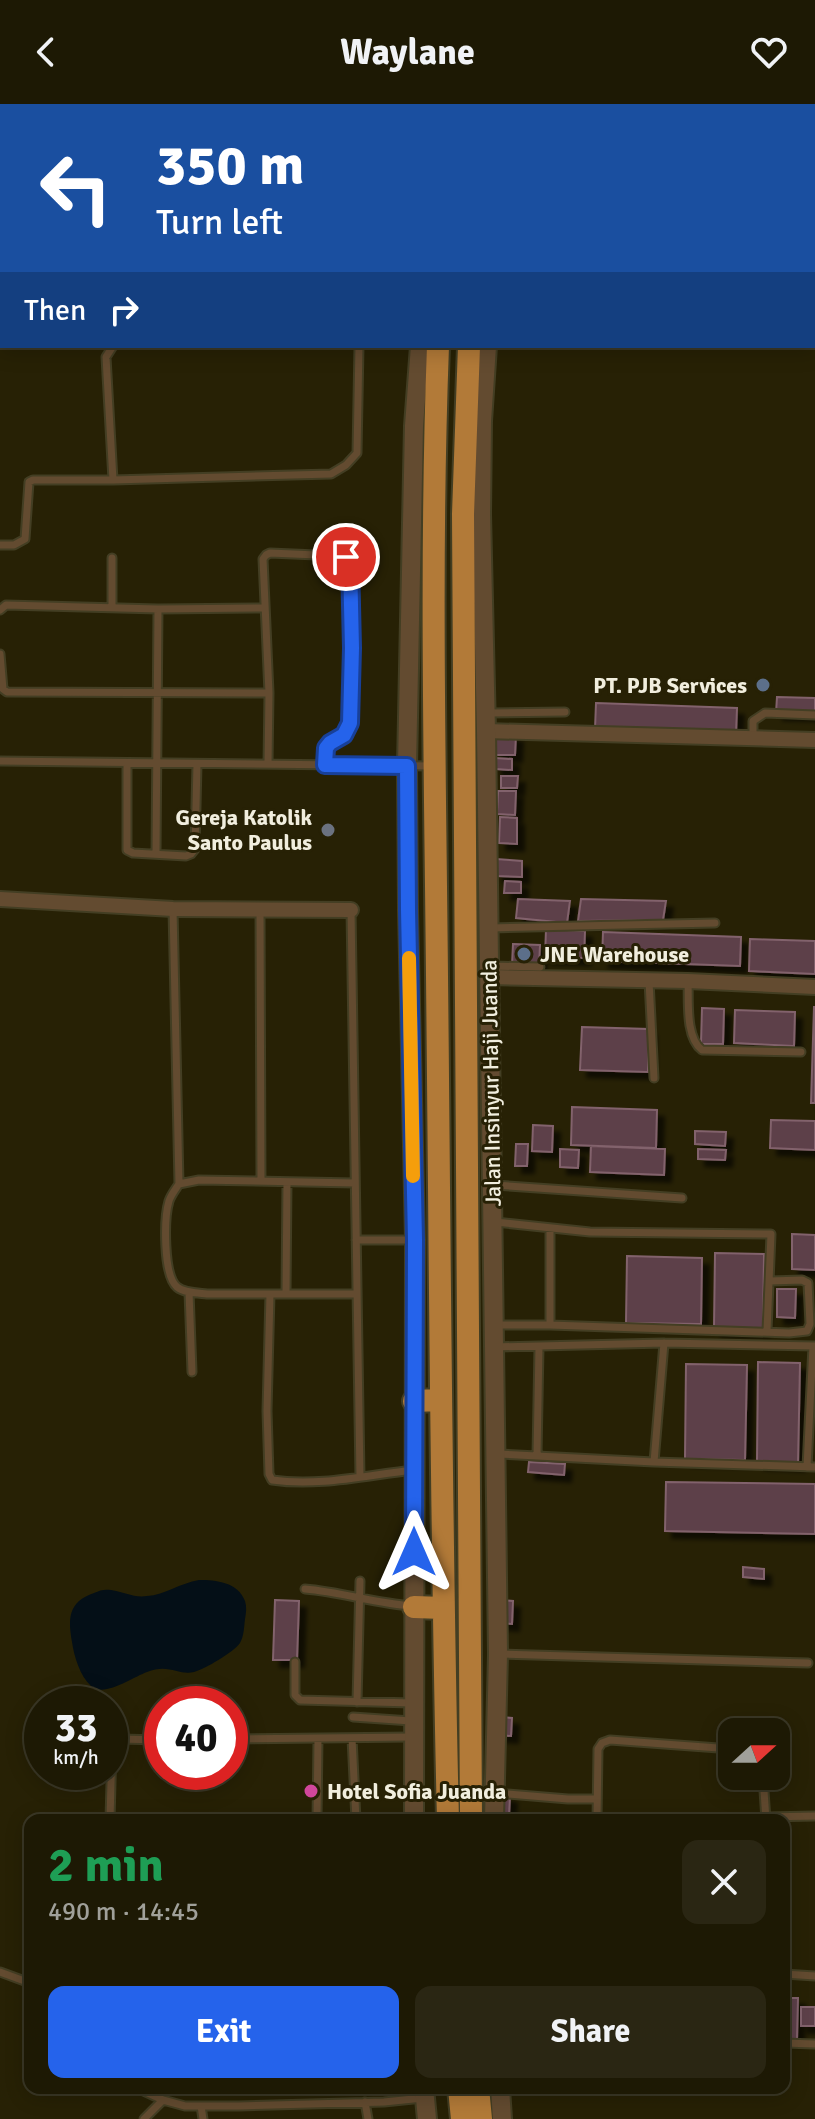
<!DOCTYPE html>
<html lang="en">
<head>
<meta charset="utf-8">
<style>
	:root { --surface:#1d1904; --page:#2a2613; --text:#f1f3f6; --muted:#a0a09a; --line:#3b3826; --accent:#2563eb }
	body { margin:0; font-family:Signika,sans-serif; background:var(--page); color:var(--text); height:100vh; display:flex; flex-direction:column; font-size:30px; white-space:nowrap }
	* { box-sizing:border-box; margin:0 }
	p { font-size:26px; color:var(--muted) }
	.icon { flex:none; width:44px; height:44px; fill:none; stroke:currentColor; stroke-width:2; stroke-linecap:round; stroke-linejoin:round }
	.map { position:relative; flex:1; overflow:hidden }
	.drawer { position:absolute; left:24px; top:1710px; width:766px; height:280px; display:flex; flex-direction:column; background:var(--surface); border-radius:16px; box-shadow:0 4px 20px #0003,0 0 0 2px var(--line) }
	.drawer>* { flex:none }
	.top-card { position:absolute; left:0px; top:0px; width:816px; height:244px; box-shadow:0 4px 20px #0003,0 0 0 2px var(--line); background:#1a4fa0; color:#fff; overflow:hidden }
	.needle { width:52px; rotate:69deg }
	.buttons { position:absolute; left:718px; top:1614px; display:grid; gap:16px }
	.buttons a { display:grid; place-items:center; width:72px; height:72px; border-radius:16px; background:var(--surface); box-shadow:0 4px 20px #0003,0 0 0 2px var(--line); font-size:40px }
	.speed { position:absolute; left:24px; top:1582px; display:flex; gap:16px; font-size:40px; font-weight:700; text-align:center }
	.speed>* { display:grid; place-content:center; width:104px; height:104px; border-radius:50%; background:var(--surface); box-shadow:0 4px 20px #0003,0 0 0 2px var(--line); line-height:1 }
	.speed small { font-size:20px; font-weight:400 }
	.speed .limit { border:12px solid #d22; background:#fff; color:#111 }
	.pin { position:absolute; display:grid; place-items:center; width:68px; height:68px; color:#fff; margin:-34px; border:4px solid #fff; border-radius:50%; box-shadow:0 2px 8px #0007 }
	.me { position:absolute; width:88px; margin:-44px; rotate:0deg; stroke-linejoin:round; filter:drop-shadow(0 0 6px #0008) }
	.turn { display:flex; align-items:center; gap:28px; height:168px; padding:0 24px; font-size:36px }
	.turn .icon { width:104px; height:104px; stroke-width:2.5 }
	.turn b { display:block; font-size:56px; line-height:68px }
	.then { display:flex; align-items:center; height:76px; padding:0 24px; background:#0003; gap:16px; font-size:30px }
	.round { display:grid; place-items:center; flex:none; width:84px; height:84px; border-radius:16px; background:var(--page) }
	.head { display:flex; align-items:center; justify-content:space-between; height:136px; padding:0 24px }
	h1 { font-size:48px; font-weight:700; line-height:60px; color:#1e9e55 }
	.action { display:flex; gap:16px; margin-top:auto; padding:16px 24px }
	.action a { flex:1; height:92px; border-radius:16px; background:var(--accent); color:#fff; font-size:32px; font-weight:700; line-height:92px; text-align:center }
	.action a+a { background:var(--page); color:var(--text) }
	header { display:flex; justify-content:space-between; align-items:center; height:104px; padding:0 24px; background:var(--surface); font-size:36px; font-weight:700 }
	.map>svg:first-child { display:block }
	.water { fill:#040f17 }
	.building { fill:#5d3f49; stroke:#82626c; stroke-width:2; filter:url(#shadow) }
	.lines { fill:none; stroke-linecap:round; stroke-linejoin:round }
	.service-casing { stroke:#433e23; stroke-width:11 }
	.minor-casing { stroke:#433e23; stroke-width:18 }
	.tertiary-casing { stroke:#433e23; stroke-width:22 }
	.trunk-casing { stroke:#433e23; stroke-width:26 }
	.service { stroke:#634b30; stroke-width:7 }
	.minor { stroke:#634b30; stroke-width:14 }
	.tertiary { stroke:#634b30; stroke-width:18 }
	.trunk { stroke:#b27a38; stroke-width:22 }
	.route-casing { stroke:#184099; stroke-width:20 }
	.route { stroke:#2563eb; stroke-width:14 }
	.slow { stroke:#f59e0b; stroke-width:14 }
	.service-dot { fill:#5c6f8a; stroke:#272105; stroke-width:3 }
	.worship-dot { fill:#6b7280; stroke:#272105; stroke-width:3 }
	.hotel-dot { fill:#d1479c; stroke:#272105; stroke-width:3 }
	.labels { text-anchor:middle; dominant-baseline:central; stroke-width:6; stroke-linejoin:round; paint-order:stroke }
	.poi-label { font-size:22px; font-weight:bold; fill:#f1eede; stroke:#272105; text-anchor:end }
	.street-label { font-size:22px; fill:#f1eede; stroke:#272105 }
</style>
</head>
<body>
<header><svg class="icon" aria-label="back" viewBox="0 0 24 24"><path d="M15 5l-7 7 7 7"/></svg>Waylane<svg class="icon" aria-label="heart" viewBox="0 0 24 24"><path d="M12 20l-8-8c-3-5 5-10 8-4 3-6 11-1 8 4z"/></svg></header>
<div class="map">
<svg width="815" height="2015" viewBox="0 0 815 2015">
	<defs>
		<filter id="shadow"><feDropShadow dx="7" dy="7" stdDeviation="2" flood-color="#0009"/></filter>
	</defs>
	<rect width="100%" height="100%" fill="#272105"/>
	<path class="water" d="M199 1476C216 1476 238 1478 245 1497 247 1503 246 1509 245 1515 244 1523 244 1532 240 1539 234 1548 205 1565 194 1568 179 1572 169 1559 147 1568 133 1573 104 1594 91 1582 80 1572 74 1552 72 1538 68 1514 68 1498 94 1489 100 1486 105 1485 111 1486 124 1488 134 1494 147 1492 165 1491 180 1479 199 1476Z"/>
	<path class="building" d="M777 593 815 594V610L776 609Z
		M596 599 737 604 736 630 595 625Z
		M496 630 516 631 515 651H495Z
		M495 654 512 655V666L495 665Z
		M501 672H518L517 684H501Z
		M498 687H516L515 711 497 710Z
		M500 713 517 714V740L499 739Z
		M496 755 522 757V773L496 772Z
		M505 777 521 778V789H504Z
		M518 795 570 797 567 819 516 814Z
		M581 795 666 797 663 816 578 817Z
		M546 825 585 827 584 854 545 853Z
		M603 828 741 833 740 862 602 857Z
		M750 835 815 837V870L749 867Z
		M513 840 540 841 539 862 512 861Z
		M814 903H815V999H811Z
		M702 904 724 905 723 940H701Z
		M735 906 795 908 794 942 734 939Z
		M582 923 649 925 648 968 580 966Z
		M572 1003 657 1006 656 1044 571 1041Z
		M771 1016 815 1017V1046L770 1044Z
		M533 1021 553 1022 552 1048 532 1047Z
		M695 1027 726 1028 725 1042 695 1040Z
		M516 1040H528L527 1062H515Z
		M591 1042 665 1045 664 1071 590 1068Z
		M560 1045 579 1046 578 1064 560 1063Z
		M698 1045 726 1046 725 1056 698 1055Z
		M792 1130 815 1131V1166L792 1165Z
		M715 1149 764 1150 763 1226 714 1225Z
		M627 1152 702 1154 701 1220 626 1219Z
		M777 1185H796L795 1214 777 1213Z
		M758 1258 800 1259 798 1360 757 1358Z
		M686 1260 747 1261 745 1356 685 1355Z
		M529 1358 565 1360 564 1371 528 1368Z
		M666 1378 815 1380V1430L665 1427Z
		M743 1463 764 1465V1475L743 1473Z
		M275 1496 299 1497 297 1556H273Z
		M501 1496 513 1497 512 1520 500 1519Z
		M500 1613 512 1614 511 1632 499 1631Z
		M499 1691 510 1692 509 1712 498 1711Z
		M784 1894H798L797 1935H784Z
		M801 1903H815V1922H801Z"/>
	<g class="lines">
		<defs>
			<path id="service" d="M113 242 106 253 113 376
				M0 441H14L25 435 29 378 33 376H113L331 370 346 361 357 349 359 242
				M112 454V503
				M0 506 6 501 158 505 265 504
				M0 550 3 585 7 588 269 589
				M488 609 565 608
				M753 635V617L765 609 815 611
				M0 657 433 662
				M127 659V746L133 749 186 752 191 750 195 745 197 660
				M268 660 269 589 263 455 266 451 270 449 340 452 346 453 350 458 352 544 350 619 344 631 330 639 326 644 325 661
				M156 750 158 505
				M173 805 179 1080C175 1086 171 1091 169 1097 164 1114 163 1171 177 1183 184 1189 198 1189 207 1190H357
				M260 806 261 1077
				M351 806 360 1373
				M491 824 715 819
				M491 862 540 863
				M649 877 654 974
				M688 877C689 897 685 933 702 946L801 948
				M179 1080 199 1076 355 1079
				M494 1081 682 1094
				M495 1118 590 1128 771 1130 767 1227
				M550 1124V1221
				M356 1136H413
				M189 1188 192 1268
				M270 1190 267 1307 269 1370 272 1376C319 1383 367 1371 414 1366
				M286 1190 287 1078
				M494 1221H550L789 1229 807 1227 810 1220 808 1179 802 1176 770 1177
				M494 1243 664 1239 815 1242
				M498 1350 654 1358 815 1363
				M537 1351 539 1243
				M654 1358 664 1239
				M807 1363 813 1242
				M305 1485C341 1488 375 1499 411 1502
				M500 1550 808 1559
				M295 1558V1591L300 1596 412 1599
				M357 1598 360 1477
				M353 1613 411 1617
				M352 1634 356 1716
				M230 1635 411 1633
				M763 1672 766 1716
				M496 1689 568 1695H597
				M766 1713 815 1712
				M110 1716 112 1641 119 1635 162 1636
				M317 1716 318 1635
				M597 1716 598 1645 602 1639 610 1636 732 1645
				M0 1868 30 1879
				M784 1870 815 1872
				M784 1939 815 1940
				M137 1984 163 1996 185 2002H239L384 1998 423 1994
				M365 1998 368 2015
				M201 2002 203 2015
				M144 2015 163 1996"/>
			<path id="minor" d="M486 627 815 636
				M0 795 173 805 351 806
				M489 873 688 877 815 883"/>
			<path id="tertiary" d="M449 2 450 0
				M516 2V0
				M487 242 482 317 481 410 486 627 498 1550 494 1716
				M414 1716 415 1136 408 806 407 662 414 322 420 242
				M424 1984 427 2015
				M500 1984 502 2015"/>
			<path id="trunk" d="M471 2 472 0
				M498 2V0
				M438 242C430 452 435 662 437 872 440 1153 441 1435 448 1716
				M469 242 463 410 471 1716
				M414 1297 440 1296
				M414 1503 443 1504
				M459 1984 462 2015
				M478 1984 481 2015"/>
		</defs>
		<use href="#service" class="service-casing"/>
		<use href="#minor" class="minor-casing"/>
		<use href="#tertiary" class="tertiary-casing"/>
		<use href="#trunk" class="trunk-casing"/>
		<use href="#service" class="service"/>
		<use href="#minor" class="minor"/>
		<use href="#tertiary" class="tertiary"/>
		<use href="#trunk" class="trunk"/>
	</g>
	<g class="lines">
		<defs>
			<path id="route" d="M346 453 350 458 352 544 350 619 344 631 330 639 326 644 325 661 407 662 408 806 415 1136 414 1448"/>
		</defs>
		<use href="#route" class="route-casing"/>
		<use href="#route" class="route"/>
		<path class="slow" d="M409 854 413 1072"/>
	</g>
	<g class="service-dot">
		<circle cx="763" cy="581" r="8"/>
		<circle cx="524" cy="850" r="8"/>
	</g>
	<circle class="worship-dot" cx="328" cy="726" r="8"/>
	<circle class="hotel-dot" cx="311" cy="1687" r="8"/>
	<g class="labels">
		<g class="poi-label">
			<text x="747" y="581">PT. PJB Services</text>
			<text x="312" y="713">Gereja Katolik<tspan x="312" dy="25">Santo Paulus</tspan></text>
			<text x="540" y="850" text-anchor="start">JNE Warehouse</text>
			<text x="327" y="1687" text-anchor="start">Hotel Sofia Juanda</text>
		</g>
		<g class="street-label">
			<text transform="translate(491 979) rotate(-91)">Jalan Insinyur Haji Juanda</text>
		</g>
	</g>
</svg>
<div class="buttons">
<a><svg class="needle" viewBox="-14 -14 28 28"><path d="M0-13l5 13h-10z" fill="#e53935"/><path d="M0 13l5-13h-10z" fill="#a0a09a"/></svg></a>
</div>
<div class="speed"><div>33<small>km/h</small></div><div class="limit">40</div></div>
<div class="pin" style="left:346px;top:453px;background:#d93025"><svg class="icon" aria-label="arrive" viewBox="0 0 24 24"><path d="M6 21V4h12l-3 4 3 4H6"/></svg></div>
<svg class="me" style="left:414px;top:1448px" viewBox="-20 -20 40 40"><path d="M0-17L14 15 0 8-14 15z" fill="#2563eb" stroke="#fff" stroke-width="4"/></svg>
<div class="top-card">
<div class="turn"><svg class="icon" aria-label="left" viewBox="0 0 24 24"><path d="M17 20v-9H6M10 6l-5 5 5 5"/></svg><div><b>350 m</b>Turn left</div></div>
<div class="then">Then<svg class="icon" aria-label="right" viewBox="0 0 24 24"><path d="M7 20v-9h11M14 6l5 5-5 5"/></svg></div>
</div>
<section class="drawer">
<div class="head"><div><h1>2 min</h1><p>490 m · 14:45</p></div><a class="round"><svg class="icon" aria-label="close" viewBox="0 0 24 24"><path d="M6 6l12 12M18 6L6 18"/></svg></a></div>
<div class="action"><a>Exit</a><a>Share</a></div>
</section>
</div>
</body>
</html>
